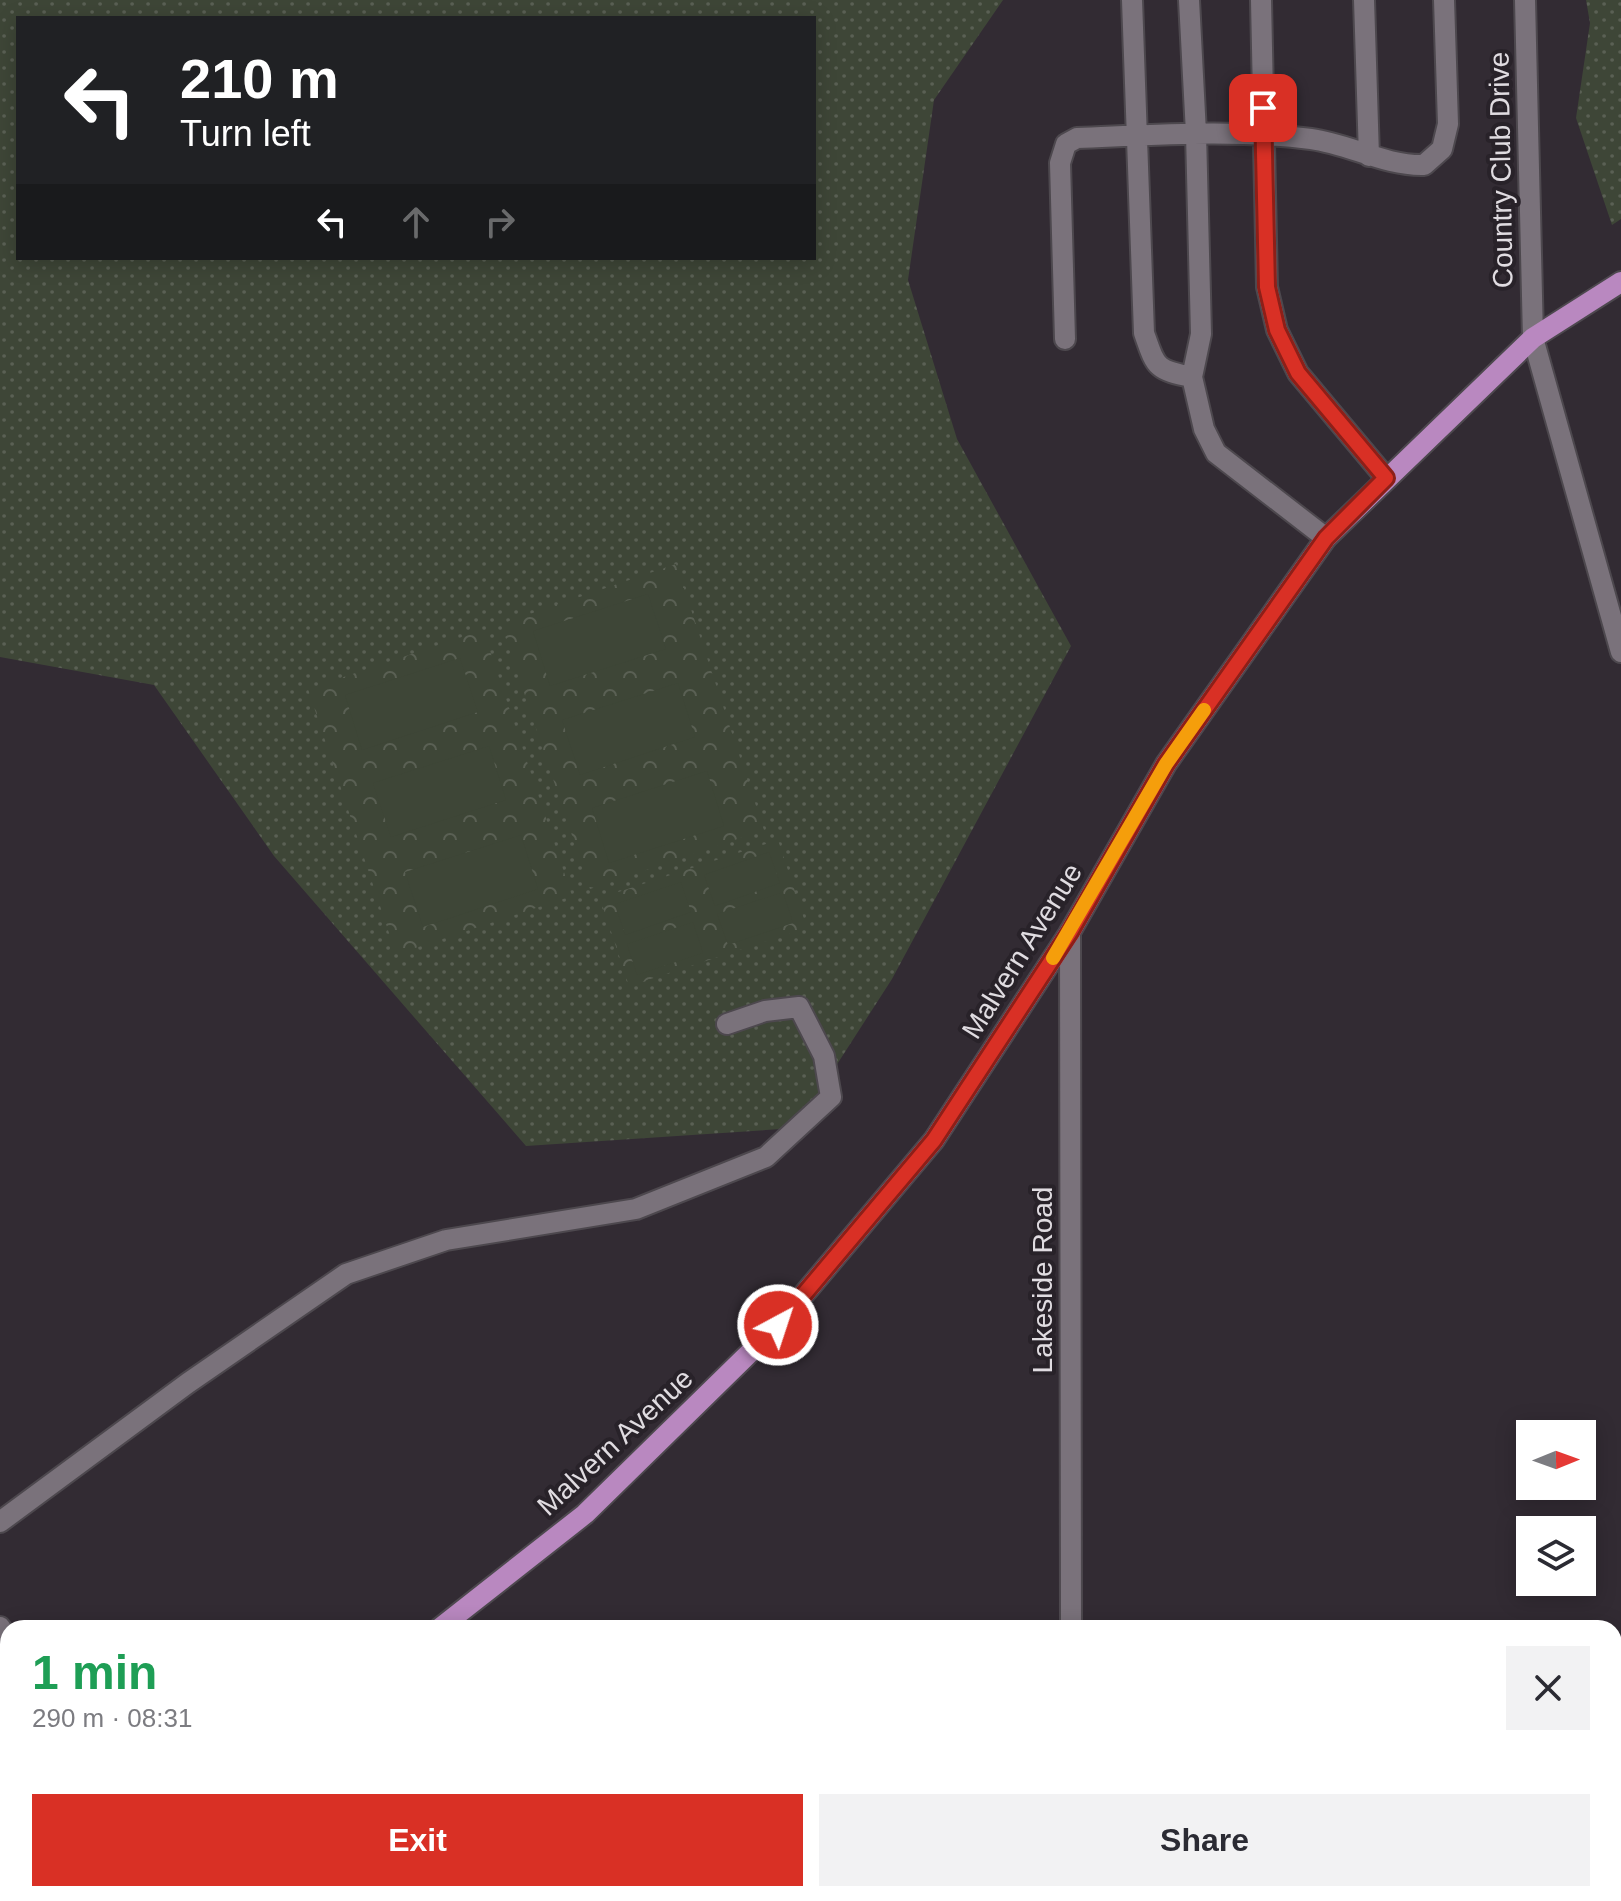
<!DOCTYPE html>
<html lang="en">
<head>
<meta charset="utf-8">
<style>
	:root { --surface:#fff; --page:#f2f2f3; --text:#2b2b33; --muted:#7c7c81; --accent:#d93025 }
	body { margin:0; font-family:Arial,sans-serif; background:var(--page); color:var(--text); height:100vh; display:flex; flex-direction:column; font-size:30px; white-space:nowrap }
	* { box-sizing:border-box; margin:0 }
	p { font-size:26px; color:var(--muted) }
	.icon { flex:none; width:44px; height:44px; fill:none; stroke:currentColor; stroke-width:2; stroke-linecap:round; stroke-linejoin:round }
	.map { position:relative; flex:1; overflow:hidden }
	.details { position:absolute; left:0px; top:1620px; width:1622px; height:282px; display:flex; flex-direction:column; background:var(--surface); border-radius:24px 24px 0 0; box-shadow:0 4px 20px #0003 }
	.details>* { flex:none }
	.guide { position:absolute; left:16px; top:16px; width:800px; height:244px; border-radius:0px; box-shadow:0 4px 20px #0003; background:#202124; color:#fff; overflow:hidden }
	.needle { width:52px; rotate:89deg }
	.controls { position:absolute; left:1516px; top:1420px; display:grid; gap:16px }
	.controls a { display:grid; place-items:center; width:80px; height:80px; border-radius:0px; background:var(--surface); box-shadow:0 4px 20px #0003; font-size:40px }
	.pin { position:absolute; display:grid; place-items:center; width:68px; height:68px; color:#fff; margin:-34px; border-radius:16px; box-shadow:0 4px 12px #0006 }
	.me { position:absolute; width:88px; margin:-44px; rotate:40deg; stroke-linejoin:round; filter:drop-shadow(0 0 6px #0008) }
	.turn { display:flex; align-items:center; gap:28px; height:168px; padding:0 32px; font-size:36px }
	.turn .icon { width:104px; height:104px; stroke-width:2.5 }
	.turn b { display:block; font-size:56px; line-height:68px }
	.lanes { display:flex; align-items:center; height:76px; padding:0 32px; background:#0003; justify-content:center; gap:40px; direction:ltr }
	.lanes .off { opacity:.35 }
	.round { display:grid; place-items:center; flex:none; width:84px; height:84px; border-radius:0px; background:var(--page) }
	.head { display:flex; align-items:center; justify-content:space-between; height:136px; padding:0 32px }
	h1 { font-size:48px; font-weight:700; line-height:60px; color:#1e9e55 }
	.cta { display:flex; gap:16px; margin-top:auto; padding:16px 32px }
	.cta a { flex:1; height:92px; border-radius:0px; background:var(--accent); color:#fff; font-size:32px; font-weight:700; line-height:92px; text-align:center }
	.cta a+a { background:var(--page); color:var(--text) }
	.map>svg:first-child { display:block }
	.grass { fill:url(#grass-dots); fill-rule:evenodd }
	.park { fill:url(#park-crowns) }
	.pitch { fill:#3e4637 }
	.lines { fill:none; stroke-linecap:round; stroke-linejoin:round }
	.minor-casing { stroke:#4d484e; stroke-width:24 }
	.major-casing { stroke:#4d484e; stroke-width:24 }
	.minor { stroke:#7a727b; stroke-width:20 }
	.major { stroke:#b988c0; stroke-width:20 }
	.route-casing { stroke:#8d1f18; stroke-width:20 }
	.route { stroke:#d93025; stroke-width:14 }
	.slow { stroke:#f59e0b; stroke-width:14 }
	.labels { text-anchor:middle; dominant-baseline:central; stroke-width:8; stroke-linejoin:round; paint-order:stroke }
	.street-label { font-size:28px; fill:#e0dce1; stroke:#282229 }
</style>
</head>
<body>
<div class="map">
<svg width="1621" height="1901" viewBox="0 0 1621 1901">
	<defs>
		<pattern id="grass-dots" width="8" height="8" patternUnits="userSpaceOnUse" patternTransform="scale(2)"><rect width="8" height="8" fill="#3e4637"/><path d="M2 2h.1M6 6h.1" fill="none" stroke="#5a6054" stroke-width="1.8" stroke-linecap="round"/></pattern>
		<pattern id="park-crowns" width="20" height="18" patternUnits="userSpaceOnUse" patternTransform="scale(2)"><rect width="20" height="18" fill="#3e4637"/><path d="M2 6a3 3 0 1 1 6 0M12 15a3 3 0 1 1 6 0" fill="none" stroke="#5a6054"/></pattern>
	</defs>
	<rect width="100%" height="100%" fill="#322b33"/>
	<path class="grass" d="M0 0H1003L934 100 908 280 957 439 1071 646 892 979 796 1128 526 1146 274 856 154 685 0 657ZM18 18H814V258H18Z
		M1586 0H1621V219L1612 225 1576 118 1590 23Z"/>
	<path class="park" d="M676 564 764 830 590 889 501 624Z
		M483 630 572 896 403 952 393 945 308 689Z
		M778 840 807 928 629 986 600 898Z"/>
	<path class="pitch" d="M648 594 666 649 550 686 533 631Z
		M460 658 478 712 362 750 345 695Z
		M678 683 695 737 580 775 562 720Z
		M489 746 506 800 391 837 373 783Z
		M707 771 724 826 609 863 592 808Z
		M521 835 538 889 423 927 405 872Z
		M769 852 780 883 715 906 704 875Z
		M681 882 691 912 625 935 615 904Z
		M783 892 793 923 728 945 717 914Z
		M693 922 703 953 637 975 627 944Z"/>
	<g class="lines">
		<defs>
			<path id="minor" d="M1132 0 1144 333C1156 367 1155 370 1192 377
				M1189 0 1196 133 1201 334 1192 377 1204 429 1216 453 1326 538
				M1261 0 1267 287 1277 330 1298 373 1386 478
				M1364 0 1369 156
				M1525 0 1533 338 1621 652
				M1065 339 1060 163 1066 144 1077 138C1154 135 1233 129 1311 139 1350 144 1384 166 1424 165L1442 149 1448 124 1444 0
				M1070 932 1071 1628
				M0 1522 188 1383 346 1274 446 1240 636 1209 766 1157 831 1097 824 1056 799 1007 765 1011 727 1024
				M0 1627 8 1641
				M0 1759 8 1772
				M1071 1894V1901"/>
			<path id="major" d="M440 1628 585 1514 778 1325 934 1140 1070 932 1166 764 1326 538 1533 338 1621 282
				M61 1901 70 1894"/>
		</defs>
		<use href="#minor" class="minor-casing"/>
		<use href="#major" class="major-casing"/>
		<use href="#minor" class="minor"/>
		<use href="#major" class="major"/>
	</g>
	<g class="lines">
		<defs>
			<path id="route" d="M778 1325 934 1140 1070 932 1166 764 1326 538 1386 478 1298 373 1277 330 1267 287 1263 108"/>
		</defs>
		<use href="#route" class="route-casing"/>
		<use href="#route" class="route"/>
		<path class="slow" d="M1053 958 1166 764 1204 710"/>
	</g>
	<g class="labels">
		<g class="street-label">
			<text transform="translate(1501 170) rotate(-91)">Country Club Drive</text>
			<text transform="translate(1022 951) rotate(-58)">Malvern Avenue</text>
			<text transform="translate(1042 1280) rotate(-90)">Lakeside Road</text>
			<text transform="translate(615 1442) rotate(-43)">Malvern Avenue</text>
		</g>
	</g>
</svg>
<div class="controls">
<a><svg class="needle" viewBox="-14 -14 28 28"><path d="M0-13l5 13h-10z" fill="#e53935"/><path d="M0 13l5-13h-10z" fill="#7c7c81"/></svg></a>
<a><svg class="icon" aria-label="layers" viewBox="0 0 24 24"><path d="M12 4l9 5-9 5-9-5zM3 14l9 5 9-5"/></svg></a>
</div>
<div class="pin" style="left:1263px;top:108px;background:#d93025"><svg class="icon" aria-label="arrive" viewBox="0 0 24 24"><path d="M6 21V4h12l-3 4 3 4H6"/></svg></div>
<svg class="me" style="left:778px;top:1325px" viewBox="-20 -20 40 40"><circle r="17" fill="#d93025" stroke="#fff" stroke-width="3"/><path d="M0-11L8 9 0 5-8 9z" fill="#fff"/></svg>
<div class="guide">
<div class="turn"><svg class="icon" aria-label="left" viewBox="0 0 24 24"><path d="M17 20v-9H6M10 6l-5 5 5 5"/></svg><div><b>210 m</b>Turn left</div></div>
<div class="lanes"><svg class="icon" aria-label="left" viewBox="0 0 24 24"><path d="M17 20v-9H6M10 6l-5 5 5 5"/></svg><svg class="icon off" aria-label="ahead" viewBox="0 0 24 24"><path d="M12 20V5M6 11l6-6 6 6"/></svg><svg class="icon off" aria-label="right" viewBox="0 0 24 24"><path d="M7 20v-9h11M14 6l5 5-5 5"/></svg></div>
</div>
<section class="details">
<div class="head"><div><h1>1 min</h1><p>290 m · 08:31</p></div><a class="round"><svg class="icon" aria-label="close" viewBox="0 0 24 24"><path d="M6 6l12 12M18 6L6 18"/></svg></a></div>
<div class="cta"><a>Exit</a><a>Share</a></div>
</section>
</div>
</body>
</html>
